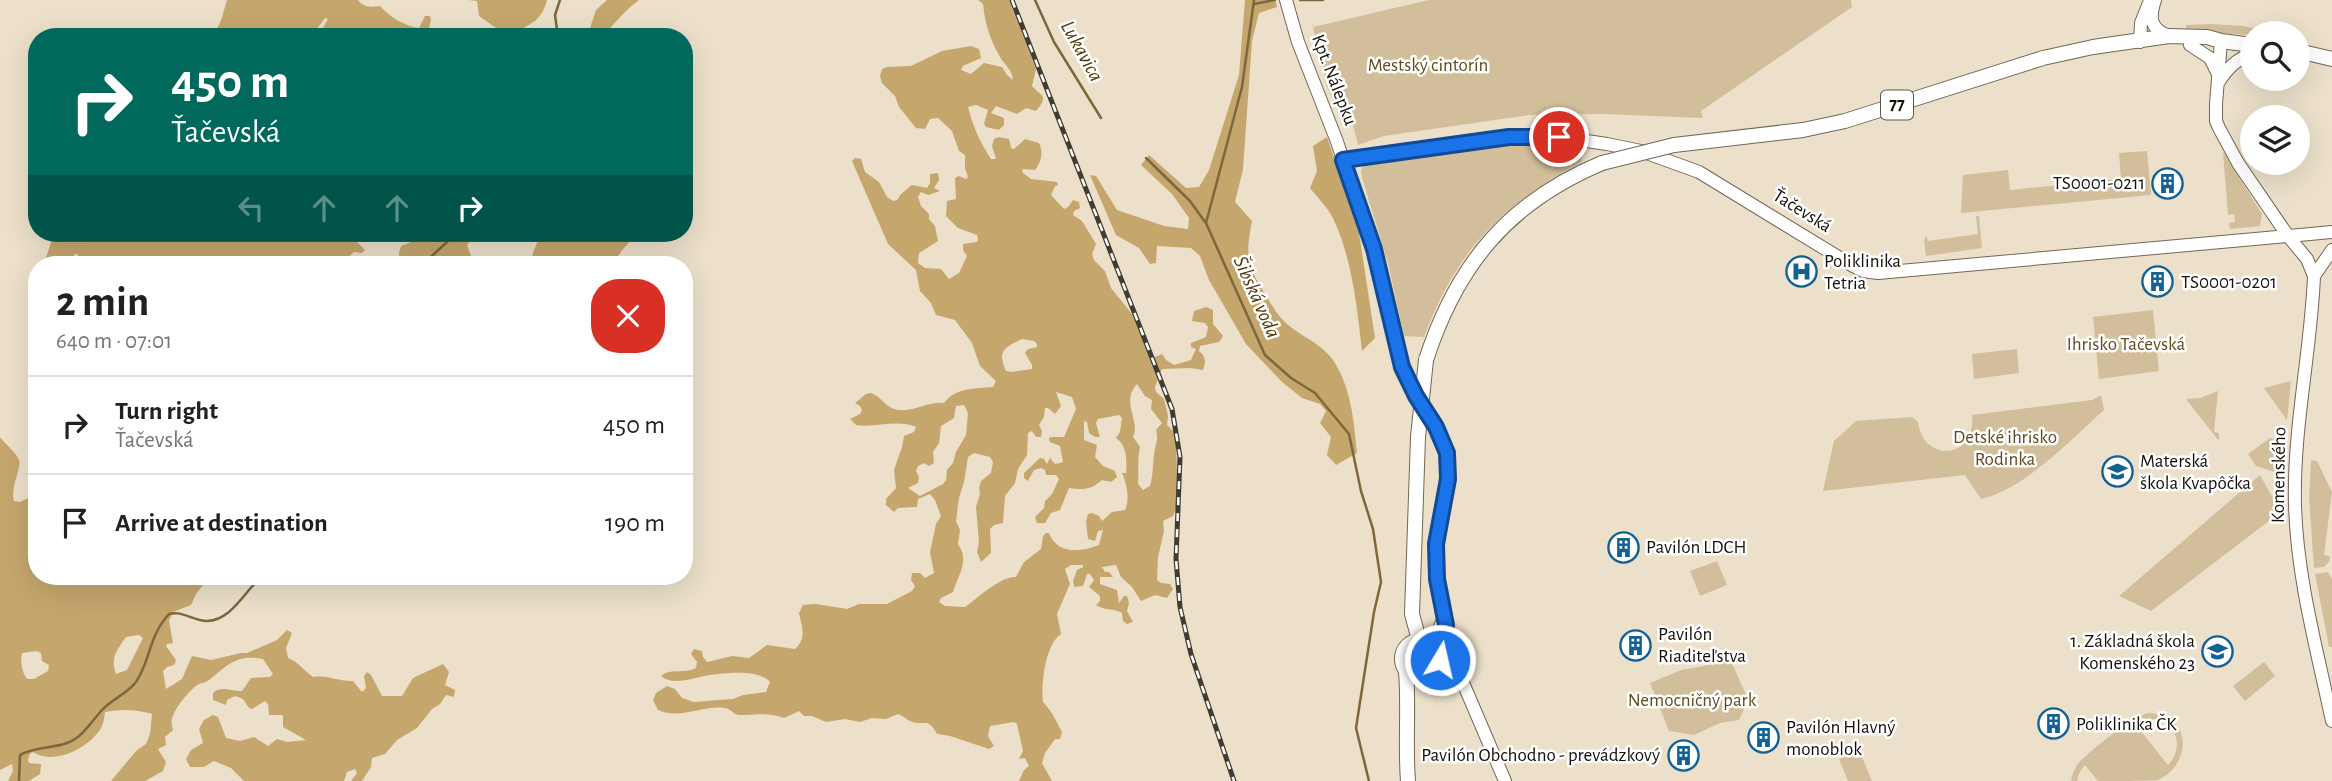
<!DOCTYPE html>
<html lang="en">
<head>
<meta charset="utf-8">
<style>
	:root { --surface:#fff; --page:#f2f2f2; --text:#202124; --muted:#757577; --line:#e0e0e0 }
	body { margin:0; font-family:"Alegreya Sans",sans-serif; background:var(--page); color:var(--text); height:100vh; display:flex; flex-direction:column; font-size:26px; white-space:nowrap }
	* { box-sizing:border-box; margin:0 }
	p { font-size:23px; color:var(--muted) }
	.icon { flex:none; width:38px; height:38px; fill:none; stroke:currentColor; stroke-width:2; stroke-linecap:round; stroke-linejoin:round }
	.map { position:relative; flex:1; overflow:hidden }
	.panel { position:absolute; left:28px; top:256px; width:665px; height:329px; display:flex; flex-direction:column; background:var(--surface); border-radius:28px; box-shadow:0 7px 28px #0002 }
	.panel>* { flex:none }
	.hud { position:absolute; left:28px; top:28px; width:665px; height:214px; border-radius:28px; box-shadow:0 7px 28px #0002; background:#00695c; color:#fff; overflow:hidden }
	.buttons { position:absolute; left:2240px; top:21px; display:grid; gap:14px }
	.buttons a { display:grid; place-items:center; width:70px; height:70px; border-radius:50%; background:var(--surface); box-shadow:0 7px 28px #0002; font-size:35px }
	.pin { position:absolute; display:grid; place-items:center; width:60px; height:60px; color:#fff; margin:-30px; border:4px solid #fff; border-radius:50%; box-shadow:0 2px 7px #0007 }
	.me { position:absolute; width:77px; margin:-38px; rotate:9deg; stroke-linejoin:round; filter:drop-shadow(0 0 5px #0008) }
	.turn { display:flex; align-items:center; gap:24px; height:147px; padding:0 28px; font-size:32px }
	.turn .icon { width:91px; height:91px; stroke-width:2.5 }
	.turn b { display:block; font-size:49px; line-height:60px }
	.lanes { display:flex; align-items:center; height:66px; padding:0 28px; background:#0003; justify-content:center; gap:35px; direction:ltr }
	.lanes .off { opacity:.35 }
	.round { display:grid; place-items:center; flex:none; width:74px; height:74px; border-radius:28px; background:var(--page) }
	.headline { display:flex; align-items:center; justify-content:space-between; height:119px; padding:0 28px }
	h1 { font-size:42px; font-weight:700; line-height:52px }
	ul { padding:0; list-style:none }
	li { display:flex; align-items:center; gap:21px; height:98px; padding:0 28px; border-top:2px solid var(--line) }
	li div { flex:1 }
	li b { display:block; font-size:26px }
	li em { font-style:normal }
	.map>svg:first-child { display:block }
	.green { fill:#d2be9a; fill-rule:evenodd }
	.forest { fill:#c5a66d; fill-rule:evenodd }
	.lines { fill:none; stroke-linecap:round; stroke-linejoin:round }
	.stream { stroke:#7e673d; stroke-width:2.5 }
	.secondary-casing { stroke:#726755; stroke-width:14 }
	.primary-casing { stroke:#726755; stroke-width:16 }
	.secondary { stroke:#fff; stroke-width:12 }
	.primary { stroke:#fff; stroke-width:14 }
	.rail-casing { stroke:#413c32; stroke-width:5 }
	.rail { stroke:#fff; stroke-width:2.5; stroke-dasharray:8; stroke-linecap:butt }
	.primary-bridge-casing { stroke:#726755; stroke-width:16; stroke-linecap:butt }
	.primary-bridge { stroke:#fff; stroke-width:14 }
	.route-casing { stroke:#114b97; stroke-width:18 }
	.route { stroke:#1a73e8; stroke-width:12 }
	.labels { text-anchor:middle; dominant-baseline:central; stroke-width:5; stroke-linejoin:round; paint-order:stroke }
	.shield { fill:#fff; stroke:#5a5752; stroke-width:2 }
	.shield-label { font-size:18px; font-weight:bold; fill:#130f08 }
	.park-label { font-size:19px; fill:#614b1e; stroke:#fff }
	.street-label { font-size:19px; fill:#130f08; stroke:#fff }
	.poi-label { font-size:19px; fill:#130f08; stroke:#fff; text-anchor:start }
	.water-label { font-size:21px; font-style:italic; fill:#503a0b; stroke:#fff }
</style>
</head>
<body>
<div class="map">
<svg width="2332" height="781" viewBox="0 0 2332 781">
	<rect width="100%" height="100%" fill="#ece0ca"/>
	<path class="green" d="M1429 0H1851L1852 7 1701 111 1703 118 1604 114 1529 115 1384 136 1358 145 1353 125 1345 127 1327 87 1313 27Z
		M2211 24 2243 26 2275 33 2252 35 2186 31V25Z
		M1506 145H1541L1579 148 1582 161C1501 207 1457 249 1424 337L1404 336 1388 263 1362 178 1361 170 1366 163Z
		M2147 151 2151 195 1961 213 1963 175 2008 170 2010 190 2121 179 2119 153Z
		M2223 152 2262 214 2260 226 2230 229 2229 223 2235 222 2234 214 2228 215Z
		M1976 216H1979L1982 248 1926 256 1924 241 1926 235 1928 241 1978 234Z
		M2153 310 2159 371 2099 379 2093 317Z
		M2017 349 2019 373 1974 379 1972 354Z
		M2291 381 2287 420 2264 388Z
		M2218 391 2214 432 2219 433V441L2186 399 2200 398Z
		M2101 395 2104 410C2070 440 2025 489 1981 499L1965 475 1823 491 1834 441 1856 421 1912 417 1918 422C1923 463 1977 460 1972 415L2092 400Z
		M2270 438 2285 444 2283 471 2275 472 2256 466 2248 454Z
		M2311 460 2317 461 2332 492 2324 555 2330 556 2329 562 2324 567 2314 568 2309 497Z
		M2260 475 2279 509 2278 514 2151 611 2119 596Z
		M1717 561 1727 585 1700 596 1690 571Z
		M2328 572 2332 579V647H2329L2315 574Z
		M1731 661 1751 706 1744 709 1739 720 1720 723 1694 735 1669 731 1650 683 1681 670Z
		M2264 662 2275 676 2245 701 2233 686Z
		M2148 713C2192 713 2193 764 2158 780 2149 781 2110 781 2098 781L2085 765 2079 773 2077 781H2071C2072 775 2074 770 2077 765 2086 753 2134 716 2148 713ZM2155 719C2178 724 2184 748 2168 765L2136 725 2145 720Z
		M1859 750 1872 781H1848L1839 759Z"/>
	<path class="forest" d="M227 0H358C364 8 371 7 380 6 390 17 404 26 419 28L425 16H430L431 20 428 32 436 37H318L328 19 325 18 311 37H209C221 29 223 12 227 0Z
		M468 0H547C543 17 534 23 519 30L518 37H465C474 26 486 27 497 34L499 30 479 16 477 1Z
		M607 0H639C624 11 615 24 601 37H587L596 10Z
		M978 0H1011L1012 9 1018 20 1036 69 1032 86C1042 97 1049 95 1036 111L1026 108 1017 114 996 106 991 113 1004 118V125L999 130 986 127 984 124 988 110 976 105 968 107C973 127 981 144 991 159H996L992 146 994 139 999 137 1009 139 1011 148 1014 149 1025 139 1039 143C1044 153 1041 162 1035 170L1022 169 1023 173 1031 179 1057 182 1058 185 1055 186 1051 195 1064 209 1068 207 1073 200 1079 202 1080 208 1074 211 1073 215 1082 221 1096 244 1092 254 1094 260 1105 271 1111 288 1132 314 1138 329 1147 338 1148 351 1155 357 1162 354 1166 360 1174 365 1191 360 1196 349 1191 347V343L1206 337 1208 327 1205 323 1192 321 1194 311 1206 307 1213 310V324L1223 336 1219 342 1200 346 1199 351C1206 357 1206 361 1203 370L1190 368 1162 369 1155 387 1156 392 1164 399 1168 416 1167 425 1173 431 1176 439 1178 504 1173 516 1163 521 1164 531 1158 557 1157 580 1161 583 1170 584 1173 589 1167 598 1155 595 1141 601 1132 587 1121 577 1116 565 1102 567 1105 572H1109L1113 577H1100V584L1117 590 1119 603 1124 596H1127L1129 603 1127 611 1133 622 1127 624 1123 621 1122 613C1114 608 1104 611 1096 605L1100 601V596L1089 587 1094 580 1090 574H1087L1083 586 1074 587 1073 581 1077 570 1083 567V565H1071L1065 569 1070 584 1057 614 1061 634C1045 645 1041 683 1043 702 1051 710 1057 722 1062 732L1060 739H1055L1045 753 1042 763 1052 781H1019L1024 770 1029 766 1025 758 1019 759 1023 751 1017 724 1014 722 990 726 988 736 994 746 989 749 950 736 937 734C928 716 923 727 910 721 906 719 902 715 898 714L886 719 872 718 860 722 845 719 826 722 812 716H804L799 711 784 718C768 712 756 715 739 715 732 714 732 709 725 708 703 705 680 720 658 710L653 700 656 693 667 686 675 689 682 698 694 702 733 699 743 695 766 692 770 682C758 669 726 673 710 675 694 677 674 687 661 676 669 668 685 674 696 668L697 662 691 654 694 649 702 651 703 657 707 662 732 656 749 658 767 645 795 649C807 638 802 627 799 613L803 605 816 604 847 609 859 604H887L912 591 915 586 911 580 912 573H920L925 578 934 573 930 552 936 524 941 516 935 500 930 494 918 499 917 507 898 508 894 512 886 505V499L896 488 894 470 902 447 904 436 914 432 916 427C898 419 875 428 856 425L850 419 860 414 862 410 860 406 855 403 866 394 871 393C880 396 885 406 894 409 912 414 927 401 944 403 956 387 975 389 993 387L996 381 980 366 972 343 955 320 936 315 931 303 920 291 916 270 888 244 852 161 855 158 861 159 865 172 879 182 887 197 893 201 897 200 901 194 912 185 927 188 930 183V174L938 173 939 180 934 188 940 191 928 195 921 192 918 197 921 206 929 214V219L935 226 938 241 919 253 918 263 925 268 941 269 949 279 959 273 967 256 963 250V244L977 242 978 239 977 235 958 228 946 216 947 201 956 199 955 178 959 176 966 179 968 177 965 168V155L959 151 952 131 938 118 930 119 925 129 916 128 899 107 895 96 882 83 880 76 882 69 887 67 911 66 942 51 971 46 979 49 981 58 963 66 961 70 971 74 984 63 1002 67 1007 75 1013 80C1012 70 1005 65 1000 57 990 40 985 23 983 4ZM1022 339 1034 341 1037 344V347L1028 349 1025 353 1032 365V369L1011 372 1006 371C997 350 1004 348 1022 339ZM1137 384 1145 396 1152 400 1151 409 1162 423 1156 430C1159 441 1155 444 1154 455 1153 465 1153 475 1150 486L1143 490 1138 484C1139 471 1137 460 1140 447L1133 437C1141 420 1120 403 1137 384ZM1056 392 1072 397 1076 409 1064 437H1050L1049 439 1050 442 1060 446 1063 462 1055 464 1050 458 1047 464 1044 459 1040 458 1024 473V478L1028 481 1034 470 1041 468 1045 470 1046 475H1056L1059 479 1052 494 1045 501 1044 508 1035 517 1037 523H1045L1051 513 1060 510 1069 488C1084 490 1091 490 1102 480L1111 482 1117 477 1115 471 1103 466 1095 457 1097 445 1084 440V421L1087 422 1089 433 1095 437H1100L1096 423 1098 419 1119 415 1122 418 1120 432 1116 438C1127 445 1127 461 1126 473H1122C1127 484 1130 499 1125 510L1112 512 1102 521 1099 516 1092 513 1088 514 1086 521 1088 539 1095 541 1098 531 1103 530 1099 545C1081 552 1057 555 1049 533H1046L1043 536 1041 549 1024 562 1016 577C1000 576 977 599 965 607L945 606 939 602 941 598 953 592C958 575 970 561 958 544L960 530 956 521 959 498 964 482 968 457 974 453 990 457 993 462 991 473 981 481 979 488 980 494 976 507 979 542 977 552 981 562 991 553 990 529 994 525 1003 523 1005 496 1015 483 1018 469 1027 455 1028 433 1032 431 1036 437H1041L1042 431 1039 425 1044 417 1045 408H1048L1055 414 1061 406ZM964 405 968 413 966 435 956 452 953 463 947 470 946 480 943 484 920 496 908 488 918 483 919 477 916 471 918 466 924 463 929 466 934 463 933 452 939 443 941 426 954 418 956 406Z
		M1245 0H1275L1277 7 1259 13 1252 41 1243 169 1235 202 1252 221C1245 257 1247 266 1267 297 1272 306 1278 316 1286 323 1300 336 1321 343 1333 360 1351 387 1354 421 1357 453L1336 465 1327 455 1331 437 1320 423 1326 411 1320 404 1302 398 1282 382 1246 344 1209 280 1200 256 1191 248 1157 246 1156 263 1150 264 1139 248 1116 235 1090 175 1096 176 1117 210 1164 226 1188 229 1189 218 1172 194 1141 165 1149 155 1186 188 1199 187 1209 170 1239 75Z
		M1327 137 1359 233 1375 338 1362 351C1357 307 1352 258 1333 218 1328 208 1317 197 1310 188L1317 171 1313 146Z
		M54 233H356L357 242 365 250 362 253 354 252 341 264H80L77 253 69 259 67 264H44Z
		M418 233H475L467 245 472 258 468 260 464 256H459L450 264H400L399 253 401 246 416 240Z
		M539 233H636C630 243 620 250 616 261L620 264H532C530 254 539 243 539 233Z
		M0 437C5 444 16 452 19 460 22 468 10 487 14 501L20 502 37 494V576H210L196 594 191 605 173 612 169 621 173 643 167 644 166 646 176 660 174 665 167 667 163 671 166 689 182 679 192 656 211 660 241 653H247L277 640 287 630 292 633 286 648 288 658C299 662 303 670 313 677 324 674 340 682 353 681L362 692 366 688 364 676 367 672 371 675 382 696H402L413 678 443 664 449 672 445 685 455 690 454 697 446 695 440 704 432 709 417 728 397 740 385 754 372 758 371 767 362 781H351L357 773 355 769 347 772 344 781H244L231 768 214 761 204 767H190L186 759 191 750 203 743 199 729 204 720 213 715 218 717 226 738 240 741 254 737 268 746 277 739 287 742 306 740 283 727V715H269L268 704 265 701 252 709 249 708 243 699 235 696 227 700 226 705 213 700V693C222 685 232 692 242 691L251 678 270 677 273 674 263 659C236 654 228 665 209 680 205 683 204 682 199 684 190 689 174 709 172 719 171 722 172 726 173 730L165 737 166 745 158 749 166 762 163 771 145 781H111L136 751 146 744 150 734 152 714C135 709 122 709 105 712 104 717 104 723 101 728 89 748 54 766 33 752L30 754 28 760 29 763 41 764 40 774 29 781H8L13 771 12 764 0 770ZM139 635 143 638 127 670 116 674C110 658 117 650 126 637ZM37 651 41 653 42 661 49 665 48 671 34 679H27C22 673 20 661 22 653Z"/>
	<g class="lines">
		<path class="stream" d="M1035 0 1054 42 1101 118
			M1254 0 1242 87 1206 223 1265 355 1291 378 1315 393 1349 434 1361 491 1373 529 1381 582 1374 612 1356 728 1369 781
			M1300 0H1323
			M1254 4 1275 0
			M558 37 555 15 560 0
			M1146 158 1190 201 1205 222
			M423 264 457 233
			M19 781 20 755C35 746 51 749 67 743 83 737 91 722 102 710 112 699 127 694 136 682 151 660 148 637 169 614 182 610 193 621 207 621 233 620 245 589 263 576"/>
		<defs>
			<path id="secondary" d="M1286 0 1298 42 1336 139 1374 249 1402 367 1416 396 1436 427 1447 453 1448 479 1436 544 1438 579 1445 625 1440 655
				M2155 0C2149 18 2150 29 2169 36
				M2221 41 2216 104V121L2219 128 2238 163 2288 236 2307 259 2314 276C2311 352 2293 428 2295 505 2297 578 2317 650 2332 721
				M2140 42 2141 23 2149 3
				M2190 45 2210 58 2218 74
				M2218 83C2227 69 2236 59 2252 54
				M1343 160 1509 137H1559L1607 144 1641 151 1699 172 1853 266 1863 271 1878 273 2332 232
				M2314 276 2332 250
				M1429 641 1437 635 1441 624
				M1440 660 1461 678 1505 781
				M1436 671 1458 684"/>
			<path id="primary" d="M2298 51 2332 59
				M1674 145 1803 130 1845 121 2043 58 2093 47 2169 36 2207 37 2221 41 2252 45
				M1426 360C1457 264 1509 202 1602 163
				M1418 437 1412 614 1419 640
				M1402 659a19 19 0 1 1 38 0a19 19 0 1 1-38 0Z
				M1406 671C1409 708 1405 744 1408 781"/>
		</defs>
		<use href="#secondary" class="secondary-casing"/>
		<use href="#primary" class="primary-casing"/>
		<use href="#secondary" class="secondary"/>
		<use href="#primary" class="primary"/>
		<defs>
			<path id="rail" d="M1012 0 1172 409 1180 457 1176 559 1180 607 1191 654 1234 781"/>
		</defs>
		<use href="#rail" class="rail-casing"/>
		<use href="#rail" class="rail"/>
		<defs>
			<path id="primary-bridge" d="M1602 163 1674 145
				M1418 437 1426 360"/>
		</defs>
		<use href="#primary-bridge" class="primary-bridge-casing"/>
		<use href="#primary-bridge" class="primary-bridge"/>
	</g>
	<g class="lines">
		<defs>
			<path id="route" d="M1440 660V647L1446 625 1437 579 1436 544 1448 479 1447 453 1436 427 1416 396 1402 367 1374 249 1343 160 1509 137H1559"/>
		</defs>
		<use href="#route" class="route-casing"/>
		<use href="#route" class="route"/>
	</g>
	<defs>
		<symbol id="building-ring" viewBox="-11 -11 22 22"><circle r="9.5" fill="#fff" stroke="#126194" stroke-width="1.5"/><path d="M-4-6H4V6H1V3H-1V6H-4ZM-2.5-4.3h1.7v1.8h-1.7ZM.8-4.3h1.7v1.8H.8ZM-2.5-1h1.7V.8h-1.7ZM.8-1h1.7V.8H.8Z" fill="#126194"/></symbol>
		<symbol id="hospital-ring" viewBox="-11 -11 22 22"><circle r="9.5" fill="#fff" stroke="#126194" stroke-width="1.5"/><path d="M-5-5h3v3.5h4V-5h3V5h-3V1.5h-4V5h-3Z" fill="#126194"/></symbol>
		<symbol id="school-ring" viewBox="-11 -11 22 22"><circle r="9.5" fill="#fff" stroke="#126194" stroke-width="1.5"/><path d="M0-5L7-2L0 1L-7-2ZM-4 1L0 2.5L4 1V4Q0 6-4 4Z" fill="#126194"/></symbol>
	</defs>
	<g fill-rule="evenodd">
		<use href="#building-ring" x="2150" y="166" width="35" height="35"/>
		<use href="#hospital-ring" x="1784" y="254" width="35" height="35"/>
		<use href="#building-ring" x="2140" y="264" width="35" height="35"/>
		<use href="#school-ring" x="2100" y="454" width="35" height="35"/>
		<use href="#building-ring" x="1606" y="530" width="35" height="35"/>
		<use href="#building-ring" x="1618" y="628" width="35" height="35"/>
		<use href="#school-ring" x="2200" y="634" width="35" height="35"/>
		<use href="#building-ring" x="2036" y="706" width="35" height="35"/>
		<use href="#building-ring" x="1746" y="720" width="35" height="35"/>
		<use href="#building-ring" x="1666" y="738" width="35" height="35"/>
	</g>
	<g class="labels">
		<rect class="shield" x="1881" y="90.5" width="32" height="29" rx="5"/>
		<g class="shield-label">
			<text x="1897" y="105">77</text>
		</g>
		<g class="park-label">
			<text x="1428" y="65">Mestský cintorín</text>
			<text x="2126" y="344">Ihrisko Tačevská</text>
			<text x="2005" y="437">Detské ihrisko<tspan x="2005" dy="22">Rodinka</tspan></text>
			<text x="1692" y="700">Nemocničný park</text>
		</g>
		<g class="street-label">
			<text transform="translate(1334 80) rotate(69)">Kpt. Nálepku</text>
			<text transform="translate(1802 211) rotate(32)">Ťačevská</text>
			<text transform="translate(2279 475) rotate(-89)">Komenského</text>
		</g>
		<g class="poi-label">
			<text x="2145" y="183" text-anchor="end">TS0001-0211</text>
			<text x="1824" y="261">Poliklinika<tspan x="1824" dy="22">Tetria</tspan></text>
			<text x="2181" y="282">TS0001-0201</text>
			<text x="2140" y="461">Materská<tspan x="2140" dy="22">škola Kvapôčka</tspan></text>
			<text x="1646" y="547">Pavilón LDCH</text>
			<text x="1658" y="634">Pavilón<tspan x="1658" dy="22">Riaditeľstva</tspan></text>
			<text x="2195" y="641" text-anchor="end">1. Základná škola<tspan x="2195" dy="22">Komenského 23</tspan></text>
			<text x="2076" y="724">Poliklinika ČK</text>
			<text x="1786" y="727">Pavilón Hlavný<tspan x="1786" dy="22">monoblok</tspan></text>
			<text x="1660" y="755" text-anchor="end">Pavilón Obchodno - prevádzkový</text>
		</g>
		<g class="water-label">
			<text transform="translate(1082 51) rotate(61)">Lukavica</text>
			<text transform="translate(1257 297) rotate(66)">Šibská voda</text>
		</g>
	</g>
</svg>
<div class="buttons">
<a><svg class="icon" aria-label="search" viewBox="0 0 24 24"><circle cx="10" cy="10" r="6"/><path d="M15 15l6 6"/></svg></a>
<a><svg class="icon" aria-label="layers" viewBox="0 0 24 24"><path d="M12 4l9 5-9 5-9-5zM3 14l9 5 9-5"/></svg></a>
</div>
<div class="pin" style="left:1559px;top:137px;background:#d93025"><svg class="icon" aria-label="arrive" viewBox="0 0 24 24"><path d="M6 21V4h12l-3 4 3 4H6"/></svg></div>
<svg class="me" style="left:1440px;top:660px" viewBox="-20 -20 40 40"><circle r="17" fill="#1a73e8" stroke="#fff" stroke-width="3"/><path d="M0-11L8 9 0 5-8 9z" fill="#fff"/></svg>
<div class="hud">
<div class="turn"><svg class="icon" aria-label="right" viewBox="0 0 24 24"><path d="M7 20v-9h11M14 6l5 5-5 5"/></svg><div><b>450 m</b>Ťačevská</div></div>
<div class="lanes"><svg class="icon off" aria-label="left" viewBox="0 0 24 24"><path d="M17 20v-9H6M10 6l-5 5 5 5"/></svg><svg class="icon off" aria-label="ahead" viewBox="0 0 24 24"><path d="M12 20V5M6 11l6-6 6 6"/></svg><svg class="icon off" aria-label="ahead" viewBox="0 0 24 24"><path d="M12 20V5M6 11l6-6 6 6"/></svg><svg class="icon" aria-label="right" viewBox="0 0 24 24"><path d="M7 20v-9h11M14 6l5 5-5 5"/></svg></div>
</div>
<section class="panel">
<div class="headline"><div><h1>2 min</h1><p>640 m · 07:01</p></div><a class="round" style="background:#d93025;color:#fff"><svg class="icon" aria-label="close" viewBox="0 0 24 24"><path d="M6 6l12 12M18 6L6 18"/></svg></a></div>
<ul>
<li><svg class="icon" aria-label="right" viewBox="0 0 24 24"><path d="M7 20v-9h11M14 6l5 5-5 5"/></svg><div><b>Turn right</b><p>Ťačevská</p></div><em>450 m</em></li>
<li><svg class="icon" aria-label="arrive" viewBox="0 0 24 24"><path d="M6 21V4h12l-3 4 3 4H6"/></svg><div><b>Arrive at destination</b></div><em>190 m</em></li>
</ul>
</section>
</div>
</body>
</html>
